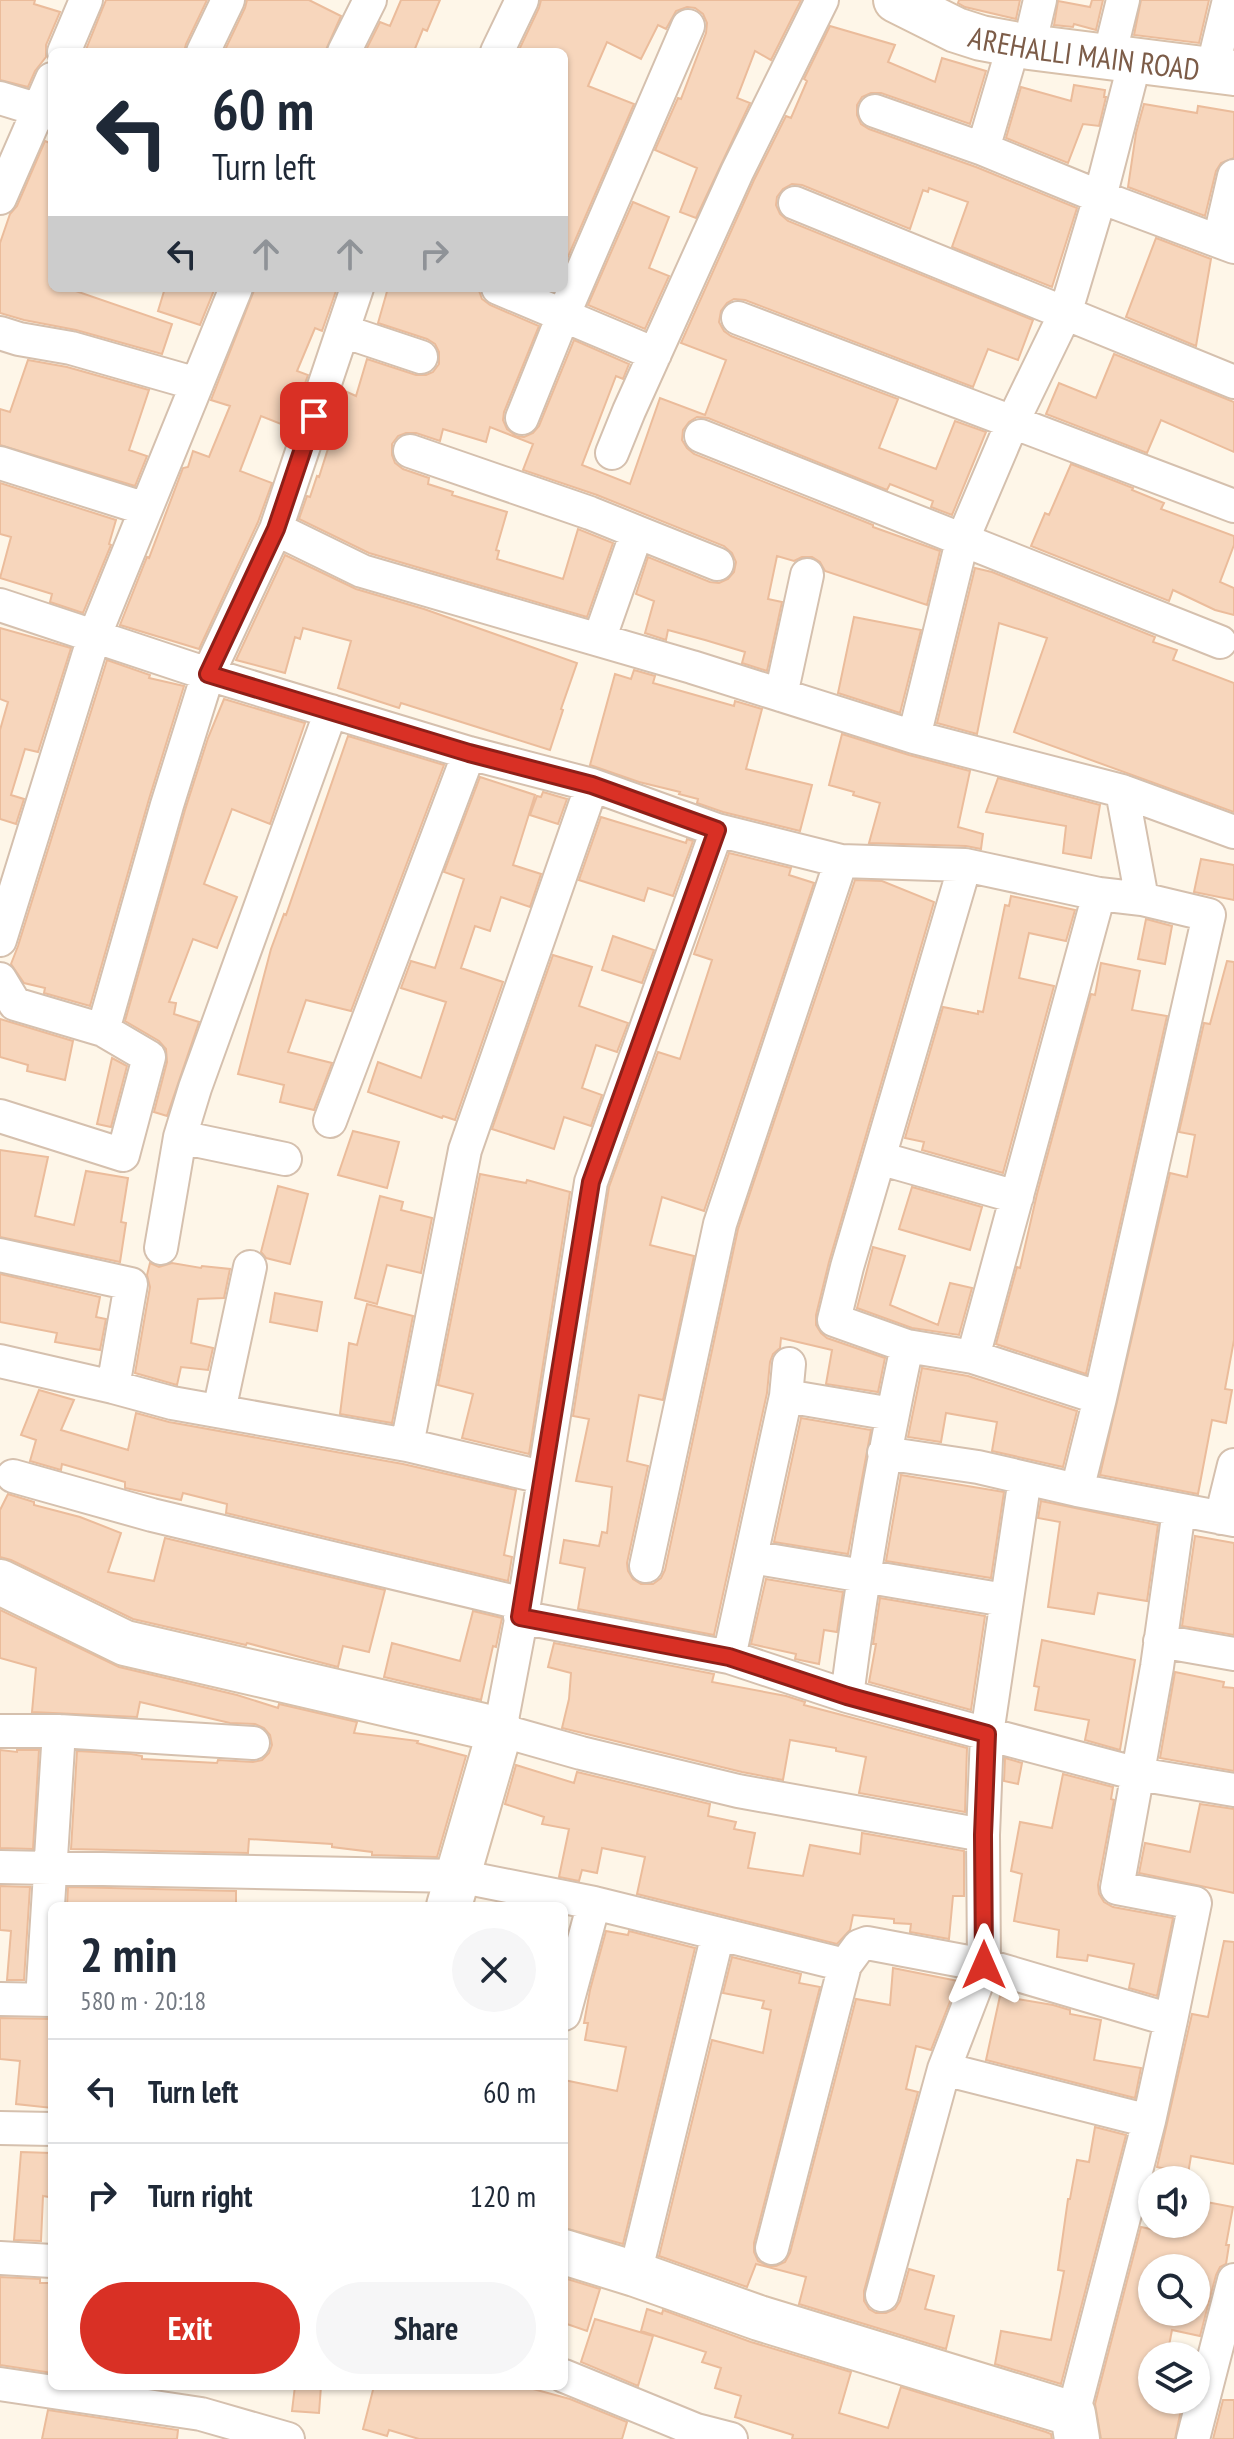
<!DOCTYPE html>
<html lang="en">
<head>
<meta charset="utf-8">
<style>
	:root { --surface:#fff; --page:#f6f6f7; --text:#1f2937; --muted:#747a83; --line:#e0e1e3; --accent:#d93025 }
	body { margin:0; font-family:"PT Sans Narrow",sans-serif; background:var(--page); color:var(--text); height:100vh; display:flex; flex-direction:column; font-size:30px; white-space:nowrap }
	* { box-sizing:border-box; margin:0 }
	p { font-size:26px; color:var(--muted) }
	.icon { flex:none; width:44px; height:44px; fill:none; stroke:currentColor; stroke-width:2; stroke-linecap:round; stroke-linejoin:round }
	.map { position:relative; flex:1; overflow:hidden }
	.details { position:absolute; left:48px; top:1902px; width:520px; height:488px; display:flex; flex-direction:column; background:var(--surface); border-radius:12px; box-shadow:0 2px 6px #0004 }
	.details>* { flex:none }
	.guide { position:absolute; left:48px; top:48px; width:520px; height:244px; border-radius:12px; box-shadow:0 2px 6px #0004; background:#fff; color:var(--text); overflow:hidden }
	.buttons { position:absolute; left:1138px; top:2166px; display:grid; gap:16px }
	.buttons a { display:grid; place-items:center; width:72px; height:72px; border-radius:50%; background:var(--surface); box-shadow:0 2px 6px #0004; font-size:40px }
	.pin { position:absolute; display:grid; place-items:center; width:68px; height:68px; color:#fff; margin:-34px; border-radius:16px; box-shadow:0 4px 12px #0006 }
	.me { position:absolute; width:88px; margin:-44px; rotate:0deg; stroke-linejoin:round; filter:drop-shadow(0 0 6px #0008) }
	.turn { display:flex; align-items:center; gap:28px; height:168px; padding:0 32px; font-size:36px }
	.turn .icon { width:104px; height:104px; stroke-width:2.5 }
	.turn b { display:block; font-size:56px; line-height:68px }
	.lanes { display:flex; align-items:center; height:76px; padding:0 32px; background:#0003; justify-content:center; gap:40px; direction:ltr }
	.lanes .off { opacity:.35 }
	.round { display:grid; place-items:center; flex:none; width:84px; height:84px; border-radius:42px; background:var(--page) }
	.overview { display:flex; align-items:center; justify-content:space-between; height:136px; padding:0 32px }
	h1 { font-size:48px; font-weight:700; line-height:60px }
	.action { display:flex; gap:16px; margin-top:auto; padding:16px 32px }
	.action a { flex:1; height:92px; border-radius:48px; background:var(--accent); color:#fff; font-size:32px; font-weight:700; line-height:92px; text-align:center }
	.action a+a { background:var(--page); color:var(--text) }
	ul { padding:0; list-style:none }
	li { display:flex; align-items:center; gap:24px; height:104px; padding:0 32px; border-top:2px solid var(--line) }
	li div { flex:1 }
	li b { display:block; font-size:30px }
	li em { font-style:normal }
	.map>svg:first-child { display:block }
	.building { fill:#f7d6bc; stroke:#ebbc9b; stroke-width:2; fill-rule:evenodd }
	.lines { fill:none; stroke-linecap:round; stroke-linejoin:round }
	.street-casing { stroke:#d5c0ae; stroke-width:36 }
	.secondary-casing { stroke:#d8c1ab; stroke-width:48 }
	.street { stroke:#fff; stroke-width:32 }
	.secondary { stroke:#fff; stroke-width:44 }
	.route-casing { stroke:#8d1f18; stroke-width:20 }
	.route { stroke:#d93025; stroke-width:14 }
	.labels { text-anchor:middle; dominant-baseline:central; stroke-width:6; stroke-linejoin:round; paint-order:stroke }
	.street-label { font-size:30px; fill:#7c5c48; stroke:#fffaf0 }
</style>
</head>
<body>
<div class="map">
<svg width="1234" height="2439" viewBox="0 0 1234 2439">
	<rect width="100%" height="100%" fill="#fef6e8"/>
	<path class="building" d="M0 0H35L34 4 60 12 46 45V57L35 71 28 87 0 80Z
		M106 0H207L186 44 184 52H85Z
		M247 0H309L341 16 325 52H224L245 8Z
		M401 0H440L427 31 423 29 414 51 416 52H365L380 22 390 26Z
		M541 0H801L771 60 755 51 737 98 750 103 696 218 680 212 697 168 655 150 678 98 681 99 706 33 707 23 703 14 695 8 687 7 676 11 666 29 658 25 641 59 607 42 588 86 634 104 564 266V52H518L539 8Z
		M959 0H1020L1016 19 965 7 958 3Z
		M1092 0H1103L1096 30 1074 24 1073 27 1054 25 1058 1 1090 7Z
		M1141 0H1209L1199 43 1134 35Z
		M830 26 895 45 888 62 935 82 942 58 986 71 970 124 881 93H871L862 97 857 105V115L861 124 869 129 976 167 1077 208 1052 287 952 247 968 202 929 188 928 192 923 190 910 229 802 185 792 184 783 189 777 197 776 205 780 214 788 221 1033 320 1018 360 988 349 973 387 745 300 734 299 727 303 721 311 719 322 724 331 731 336 898 399 879 448 936 469 955 421 986 432 952 515 931 507 933 501 890 484 887 490 708 418 697 417 689 422 683 430 682 440 687 448 694 454 873 525V527L940 551 927 605 825 571 820 562 812 557H802L794 561 777 556 768 599 782 602 767 671 742 663 745 652 705 640 668 630 666 640 645 633 654 601 636 594 648 557 710 582 719 583 728 579 734 572 736 562 732 553 724 546 597 495 523 470 533 444 490 427 486 442 443 429 440 441 416 433H406L398 436 392 444V455L395 463 403 469 429 478 428 484 453 492 452 495 507 512 496 550 499 551 497 559 563 579 578 529 613 543 587 617 369 553 299 519 307 496 310 497 317 476 319 477 332 436V421L343 390 356 396 367 359 416 375H426L433 372 439 364V352L435 344 427 339 378 323 388 288H478L482 299 490 305 539 326 504 412 503 420 507 429 516 436 524 437 533 433 539 426 574 340 629 364 623 379 616 376 582 465 630 484 660 398 705 415 726 360 681 343 754 180 786 116 791 118 807 81 804 79Z
		M1074 85 1105 90 1104 97H1106L1099 126 1083 124 1068 163 1006 138 1021 87 1071 101Z
		M1144 104 1197 113 1198 106 1234 112V158L1221 163 1216 171 1205 216 1128 187 1136 133Z
		M45 141 52 144V288H67L172 324 162 354 76 330 24 320 0 313V243L10 214 17 206Z
		M633 202 669 217 649 268 669 276 645 329 588 305Z
		M1156 238 1211 259 1196 346 1126 317Z
		M165 288H215L200 325 158 311Z
		M255 288H337L322 331 315 328 297 371 308 375 297 406 290 402 281 424 261 416 240 471 272 483 258 522 199 649 120 625 147 557 149 558 183 468 188 467 193 451 209 457 230 406 211 400Z
		M1114 354 1234 402V452L1161 420 1147 453 1046 414 1059 383 1096 398Z
		M28 360 67 367 149 390 129 450 147 456 135 486 0 445V409L10 412Z
		M1071 464 1133 488 1132 490 1164 503 1161 509 1234 536V545L1220 582 1234 588V615L1215 610 1173 590 1169 601 1031 546 1045 513 1049 515Z
		M0 483 116 520 109 544 111 545 83 613 50 602 52 594 0 578 11 537 0 534Z
		M285 555 356 589 424 609 577 663 561 709 563 710 550 750 401 703 399 708 338 688 351 641 303 628 300 639 295 637 285 673 236 660Z
		M975 568 992 572 1155 637 1153 642 1177 650 1173 660 1234 683V812L1014 732 1047 638 999 623 977 734 937 723Z
		M854 617 921 630 900 713 838 693Z
		M0 628 71 648 38 752 25 749 11 795 24 799 16 824 0 819V730L8 702 0 699Z
		M107 660 150 675 149 678 184 686 149 799 90 1006 44 993 45 988 24 983 11 964 18 946Z
		M634 670 655 676 653 683 734 706 735 701 762 709 746 769 812 785 800 831 723 812 697 803 698 799 679 794 680 792 639 782 590 765 615 674 631 679Z
		M224 699 305 723 270 824 232 809 204 884 237 897 217 948 193 939 169 1002 176 1003 174 1014 199 1022 167 1116 154 1112 167 1062 166 1049 159 1041 125 1021 185 810 208 738Z
		M842 734 909 755 970 771 958 827 983 834 981 849 966 846 869 843 880 803 853 795 854 792 829 785Z
		M348 736 444 765 351 1011 306 1000 288 1052 332 1063 314 1110 280 1102 284 1085 238 1074 271 949 284 914 286 915Z
		M480 777 535 795 513 865 541 874 530 907 501 897 490 931 475 926 461 968 503 982 455 1120 443 1116 442 1118 368 1092 378 1062 421 1078 446 1002 401 988 411 961 435 968 464 879 444 872Z
		M998 778 1100 805 1091 858 1063 853 1066 826 986 812Z
		M543 792 567 799 558 824 530 815 537 796 541 797Z
		M601 817 686 843 687 839 693 841 673 896 648 888 644 901 579 880Z
		M729 853 791 868 789 875 814 883 704 1211 662 1197 650 1245 694 1256 663 1400 639 1395 627 1461 648 1466 627 1563 628 1571 633 1579 641 1584H653L661 1578 665 1570 738 1229 855 880 882 881 934 902 829 1262 816 1315V1325L821 1333 827 1338 885 1358 878 1392 826 1384 832 1350 781 1338 780 1348 773 1354 770 1362 767 1393 714 1635 578 1609 585 1568 560 1563 564 1540 599 1546 602 1532 607 1533 612 1487 576 1481 589 1419 573 1416 609 1187 658 1052 680 1059 712 960 694 954Z
		M1201 859 1234 865V900L1194 892Z
		M1011 896 1075 910 1066 941 1029 933 1019 978 1054 986 1003 1173 922 1150 924 1142 905 1138 943 1007 978 1014V1011L983 1012 1005 905 1009 906Z
		M1146 919 1172 926 1165 964 1138 959Z
		M613 936 654 950 642 983 602 970Z
		M553 955 592 967 579 1006 628 1023 617 1052 596 1045 582 1088 602 1095 591 1126 564 1117 554 1149 492 1129Z
		M1227 961 1234 962V1340L1225 1389 1232 1390 1226 1423 1212 1420 1198 1494 1100 1475 1170 1173 1187 1177 1195 1135 1179 1132 1204 1023 1210 1024Z
		M1101 963 1140 971 1132 1010 1167 1016 1086 1374 996 1344 1017 1267 1020 1268 1037 1194 1091 994 1095 995Z
		M0 1019 73 1041 65 1080 27 1071 28 1065 0 1057Z
		M112 1058 127 1066 111 1127 97 1124Z
		M353 1131 399 1142 387 1188 338 1175Z
		M0 1150 48 1157 35 1216 74 1225 86 1171 128 1178 121 1222 126 1223 120 1262 0 1237Z
		M480 1174 526 1183 527 1180 570 1192 529 1454 462 1438 473 1394 438 1385Z
		M278 1186 308 1194 290 1264 266 1258 261 1252Z
		M912 1187 982 1207 970 1250 899 1229Z
		M380 1196 403 1202 401 1210 432 1218 421 1273 387 1265 377 1304 355 1298Z
		M873 1247 905 1256 890 1305 938 1325 950 1283 972 1288 959 1335 912 1328 857 1308Z
		M150 1263 159 1267 172 1263 201 1268 202 1266 230 1269 224 1298 198 1299 191 1343 213 1348 208 1370 181 1367 177 1385 135 1373 150 1287 147 1275Z
		M0 1274 100 1297 96 1317 106 1319 100 1350 55 1342 57 1333 0 1322Z
		M275 1293 322 1302 317 1331 270 1322Z
		M367 1304 413 1316 392 1423 340 1414 349 1343 357 1345Z
		M922 1368 968 1376 1077 1411 1063 1467 992 1451 997 1422 946 1413 941 1442 908 1437Z
		M39 1390 74 1400 61 1430 128 1450 136 1413 169 1422 403 1464 516 1490 504 1555 512 1557 508 1581 226 1513 227 1504 183 1493 181 1500 125 1488V1482L62 1464 61 1470 30 1461 36 1440 21 1435Z
		M801 1418 871 1430 848 1554 774 1542Z
		M901 1475 1004 1492 991 1578 886 1561Z
		M8 1494 34 1502V1505L80 1517 121 1533 108 1572 154 1581 165 1538 385 1590 369 1652 343 1646 338 1667 247 1643 246 1645 133 1619 11 1560 0 1557V1510Z
		M1041 1501 1158 1525 1147 1601 1098 1593 1094 1614 1048 1607 1060 1522 1038 1518Z
		M1195 1536 1234 1543V1635L1182 1626Z
		M766 1579 843 1592 837 1632 824 1630 819 1664 795 1659 796 1654 751 1644Z
		M880 1598 985 1616 971 1710 869 1682 876 1644H873Z
		M0 1610 119 1667 237 1695 278 1708 279 1704 357 1722 354 1733 418 1741 417 1743 466 1756 437 1857 372 1855V1852L332 1847V1844L249 1839 248 1853 71 1849 77 1751 131 1754 142 1756V1759L217 1763 218 1760 253 1762 262 1760 269 1753 272 1745 270 1735 264 1728 255 1724 230 1723 140 1702 137 1717 32 1712 36 1668 0 1658Z
		M473 1611 502 1618 496 1647 493 1646 481 1700 384 1677 392 1643 460 1661Z
		M1042 1640 1135 1660 1120 1750 1085 1740 1089 1720 1035 1710 1039 1687 1034 1686Z
		M554 1643 714 1674 712 1682 786 1696 805 1702 804 1705 967 1748 965 1812 859 1793 866 1757 836 1751V1748L790 1740 783 1780 742 1772 562 1728 569 1699 571 1673 548 1667Z
		M1175 1672 1224 1682 1223 1687 1234 1688V1771L1160 1758Z
		M0 1750 17 1752V1750H39L33 1849 0 1848Z
		M1005 1758 1022 1763 1018 1784 1004 1781Z
		M516 1765 574 1783 577 1772 710 1804 708 1816 736 1822 734 1829 755 1833 748 1868 803 1876 810 1845 860 1854 862 1833 964 1851V1896H953L949 1939 910 1932 911 1924 894 1923V1919L853 1915 850 1930 837 1944 637 1894 645 1857 602 1848 597 1873 582 1870 579 1881 559 1877 569 1829 542 1824 544 1817 505 1804Z
		M1063 1774 1113 1787 1111 1799 1114 1800 1098 1885 1099 1894 1104 1902 1113 1907 1173 1918 1157 1996 1129 1988 1134 1964 1088 1955 1087 1961 1057 1957 1059 1930 1014 1921 1022 1874 1011 1871 1020 1822 1052 1828Z
		M1200 1804 1234 1809V1893L1139 1873 1145 1843 1190 1852Z
		M0 1886 30 1887 24 1980H7L11 1931 0 1930Z
		M68 1887 236 1891V1906H67Z
		M606 1931 628 1935 629 1931 695 1948 623 2244 564 2228V2080L617 2091 626 2047 585 2040 588 2023H584L590 1990Z
		M1224 1941 1234 1942V2164L1191 2156 1188 2174 1157 2167 1192 2014 1208 2017Z
		M732 1957 801 1974 799 1983 820 1987 754 2243V2252L758 2261 768 2266H776L785 2262 790 2253 856 1999 890 2005 893 1968 958 1981 931 2050 916 2046 906 2089 918 2092 864 2291V2301L869 2309 876 2313H886L895 2309 900 2301 909 2269 934 2276 925 2309 954 2316 946 2349 799 2304 806 2277 756 2264 747 2287 659 2256 712 2040 763 2053 771 2010 762 2008 764 2001 723 1993Z
		M1000 1996 1053 2005 1070 2010V2014L1101 2020 1094 2060 1141 2068 1135 2098 986 2060Z
		M0 2018 52 2019V2108L16 2104 20 2061 0 2059Z
		M1095 2127 1126 2135 1061 2384 995 2364 1001 2331 1051 2340 1064 2271 1058 2270 1068 2199H1070L1077 2160 1089 2162Z
		M21 2152 51 2153 49 2197 43 2196 41 2241 14 2240Z
		M1196 2200 1233 2207 1226 2245H1229L1226 2264 1220 2267 1216 2275 1200 2336 1172 2330 1167 2356H1152V2400H1183L1175 2439H1101L1095 2404 1141 2227 1183 2236 1185 2224H1196ZM1152 2268H1196V2312H1152Z
		M0 2277 40 2279V2283H52V2373L0 2365Z
		M564 2278 600 2289 587 2331 564 2323Z
		M647 2309 662 2314 663 2310 751 2342 851 2372 839 2413 888 2428 901 2387 1046 2432 1051 2434 1052 2439H792L793 2435 735 2417 741 2396 715 2388 721 2368 702 2362 706 2352 641 2331Z
		M595 2319 653 2336 638 2386 581 2362Z
		M295 2386H321L319 2413 292 2411Z
		M374 2386H522L570 2399 627 2422 622 2439H419L389 2430 387 2436 363 2429Z
		M1223 2400H1234V2439H1213Z
		M48 2410 178 2430 177 2439H42Z"/>
	<g class="lines">
		<defs>
			<path id="street" d="M1014 44 983 149 1100 197 1234 247
				M1029 47 1040 0
				M64 52 86 0
				M203 52 228 0
				M344 52 370 0
				M497 52 522 0
				M1109 57 1123 0
				M1212 70 1229 0
				M0 98 52 114
				M875 111 983 149
				M0 198 52 79
				M795 203 1234 382
				M1219 241 1234 176
				M498 288 655 354
				M738 318 1234 506
				M343 331 421 357
				M0 333 19 339 71 348 197 384
				M522 418 563 316 688 26
				M701 436 1220 642
				M410 451 590 513 637 532
				M612 453 629 411 737 172 822 0
				M0 463 146 509
				M276 529 362 571 692 667 914 737 1122 791
				M0 605 208 674 469 753 592 785 717 830 841 861 965 865 1099 894 1142 899 1122 791 1234 832
				M599 640 637 532 717 564
				M781 695 807 575
				M914 737 962 541 1013 421 1065 314 1100 197 1135 61
				M717 830 591 1182 524 1604 500 1730 581 1753 738 1791 983 1835
				M965 865 847 1267 834 1320 907 1346 973 1357 1100 1398
				M0 940 94 637 236 288
				M0 979 15 1004 103 1030
				M0 1116 123 1155 149 1057 103 1030 167 805 208 674 276 529 357 288
				M330 1121 469 753
				M879 1158 1017 1197
				M285 1159 180 1137 195 1088 331 711
				M161 1248 180 1137
				M0 1255 131 1284 113 1387 0 1361
				M973 1357 1099 894
				M113 1387 172 1403 407 1445
				M786 1396 892 1414
				M219 1411 250 1267
				M884 1453 978 1467 1077 1490 1100 1398 1209 915 1142 899
				M13 1476 152 1515 524 1604
				M542 1477 407 1445 465 1150 592 785
				M1077 1490 1234 1520
				M1221 1518 1234 1465
				M751 1557 1005 1600
				M646 1566 720 1224 841 861
				M520 1617 729 1657 847 1696 987 1734 1138 1774 1234 1790
				M1160 1641 1234 1654
				M729 1657 786 1396 789 1364
				M847 1696C862 1579 882 1462 907 1346
				M0 1731H59L253 1743
				M0 1867 458 1876 594 1903 845 1965 859 1946 867 1943 984 1965 1171 2020 1149 2121 1073 2414
				M0 1999 52 2000
				M42 2000 59 1731
				M564 2014 594 1903
				M1171 2020 1195 1903 1117 1888 1157 1667 1179 1510
				M944 2069 1149 2121
				M0 2128 52 2129
				M772 2248 845 1965
				M0 2258 52 2261
				M635 2274 718 1934
				M882 2295 944 2069 984 1965 983 1835 987 1734 1025 1478
				M564 2376 696 2430 731 2439
				M0 2384 201 2414 288 2439
				M1193 2439 1234 2280"/>
			<g id="secondary">
				<path id="s1" d="M896 0 956 30 981 38 1029 47 1234 73"/>
				<path d="M0 1582 125 1643 500 1730 449 1906"/>
				<path d="M564 2252 635 2274 759 2318 1073 2414 1077 2439"/>
			</g>
		</defs>
		<use href="#street" class="street-casing"/>
		<use href="#secondary" class="secondary-casing"/>
		<use href="#street" class="street"/>
		<use href="#secondary" class="secondary"/>
	</g>
	<g class="lines">
		<defs>
			<path id="route" d="M314 416 276 529 208 674 469 753 592 785 717 830 591 1182 520 1617 729 1657 847 1696 987 1734 983 1835 984 1965"/>
		</defs>
		<use href="#route" class="route-casing"/>
		<use href="#route" class="route"/>
	</g>
	<g class="labels">
		<g class="street-label">
			<text stroke="none"><textPath href="#s1" startOffset="198">AREHALLI MAIN ROAD</textPath></text>
		</g>
	</g>
</svg>
<div class="buttons">
<a><svg class="icon" aria-label="sound" viewBox="0 0 24 24"><path d="M4 9h4l5-4v14l-5-4H4zM17 9q2 3 0 6"/></svg></a>
<a><svg class="icon" aria-label="search" viewBox="0 0 24 24"><circle cx="10" cy="10" r="6"/><path d="M15 15l6 6"/></svg></a>
<a><svg class="icon" aria-label="layers" viewBox="0 0 24 24"><path d="M12 4l9 5-9 5-9-5zM3 14l9 5 9-5"/></svg></a>
</div>
<div class="pin" style="left:314px;top:416px;background:#d93025"><svg class="icon" aria-label="arrive" viewBox="0 0 24 24"><path d="M6 21V4h12l-3 4 3 4H6"/></svg></div>
<svg class="me" style="left:984px;top:1965px" viewBox="-20 -20 40 40"><path d="M0-17L14 15 0 8-14 15z" fill="#d93025" stroke="#fff" stroke-width="4"/></svg>
<div class="guide">
<div class="turn"><svg class="icon" aria-label="left" viewBox="0 0 24 24"><path d="M17 20v-9H6M10 6l-5 5 5 5"/></svg><div><b>60 m</b>Turn left</div></div>
<div class="lanes"><svg class="icon" aria-label="left" viewBox="0 0 24 24"><path d="M17 20v-9H6M10 6l-5 5 5 5"/></svg><svg class="icon off" aria-label="ahead" viewBox="0 0 24 24"><path d="M12 20V5M6 11l6-6 6 6"/></svg><svg class="icon off" aria-label="ahead" viewBox="0 0 24 24"><path d="M12 20V5M6 11l6-6 6 6"/></svg><svg class="icon off" aria-label="right" viewBox="0 0 24 24"><path d="M7 20v-9h11M14 6l5 5-5 5"/></svg></div>
</div>
<section class="details">
<div class="overview"><div><h1>2 min</h1><p>580 m · 20:18</p></div><a class="round"><svg class="icon" aria-label="close" viewBox="0 0 24 24"><path d="M6 6l12 12M18 6L6 18"/></svg></a></div>
<ul>
<li><svg class="icon" aria-label="left" viewBox="0 0 24 24"><path d="M17 20v-9H6M10 6l-5 5 5 5"/></svg><div><b>Turn left</b></div><em>60 m</em></li>
<li><svg class="icon" aria-label="right" viewBox="0 0 24 24"><path d="M7 20v-9h11M14 6l5 5-5 5"/></svg><div><b>Turn right</b></div><em>120 m</em></li>
</ul>
<div class="action"><a>Exit</a><a>Share</a></div>
</section>
</div>
</body>
</html>
